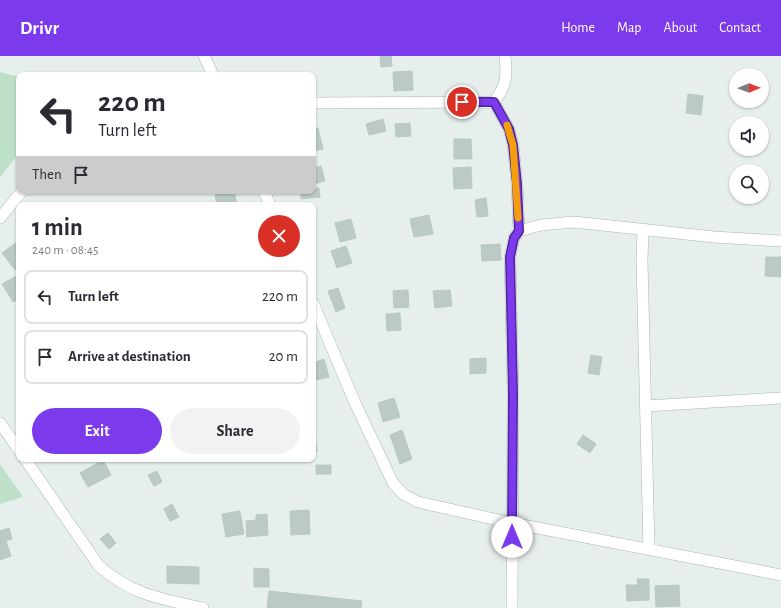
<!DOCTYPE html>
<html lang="en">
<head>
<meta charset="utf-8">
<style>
	:root { --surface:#fff; --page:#f2f2f3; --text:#2b2b33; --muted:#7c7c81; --line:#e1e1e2; --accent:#7c3aed }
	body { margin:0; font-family:"Alegreya Sans",sans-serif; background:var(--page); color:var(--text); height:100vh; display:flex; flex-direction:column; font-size:15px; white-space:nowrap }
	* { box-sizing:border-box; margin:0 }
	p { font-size:13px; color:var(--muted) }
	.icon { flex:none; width:22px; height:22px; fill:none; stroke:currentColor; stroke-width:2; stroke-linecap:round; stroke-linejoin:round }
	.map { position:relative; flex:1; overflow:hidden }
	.drawer { position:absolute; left:16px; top:146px; width:300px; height:260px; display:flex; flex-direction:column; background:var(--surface); border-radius:8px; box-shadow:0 1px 3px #0004 }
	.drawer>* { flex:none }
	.banner { position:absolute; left:16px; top:16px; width:300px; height:122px; border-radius:8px; box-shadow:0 1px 3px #0004; background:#fff; color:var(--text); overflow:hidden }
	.needle { width:26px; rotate:89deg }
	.tools { position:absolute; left:729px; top:12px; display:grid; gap:8px }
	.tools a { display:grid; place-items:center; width:40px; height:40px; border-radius:50%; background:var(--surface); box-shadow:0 1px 3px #0004; font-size:20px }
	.pin { position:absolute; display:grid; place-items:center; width:34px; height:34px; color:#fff; margin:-17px; border:2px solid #fff; border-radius:50%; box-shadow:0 1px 4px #0007 }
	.me { position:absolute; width:44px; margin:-22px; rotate:0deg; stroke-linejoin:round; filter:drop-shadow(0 0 3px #0008) }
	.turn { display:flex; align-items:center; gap:14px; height:84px; padding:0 16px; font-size:18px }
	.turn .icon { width:52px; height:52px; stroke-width:2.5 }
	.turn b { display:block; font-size:28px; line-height:34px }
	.then { display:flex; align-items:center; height:38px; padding:0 16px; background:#0003; gap:8px; font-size:15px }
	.round { display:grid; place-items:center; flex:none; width:42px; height:42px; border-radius:21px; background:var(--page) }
	.overview { display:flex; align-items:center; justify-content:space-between; height:68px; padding:0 16px }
	h1 { font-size:24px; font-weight:700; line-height:30px }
	.button { display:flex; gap:8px; margin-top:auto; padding:8px 16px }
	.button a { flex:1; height:46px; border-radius:24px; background:var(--accent); color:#fff; font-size:16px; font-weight:700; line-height:46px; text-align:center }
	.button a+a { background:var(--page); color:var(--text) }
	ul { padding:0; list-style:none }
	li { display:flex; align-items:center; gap:12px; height:54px; margin:0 8px 6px; padding:0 8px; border:2px solid var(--line); border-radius:8px }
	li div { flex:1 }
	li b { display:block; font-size:15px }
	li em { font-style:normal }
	header { display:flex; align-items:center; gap:24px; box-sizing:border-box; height:56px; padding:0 20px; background:var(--accent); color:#fff }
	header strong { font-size:19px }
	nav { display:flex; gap:22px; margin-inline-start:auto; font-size:14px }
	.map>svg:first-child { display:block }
	.green { fill:#bfe0c8 }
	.building { fill:#bbcac4; stroke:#b8c9c2 }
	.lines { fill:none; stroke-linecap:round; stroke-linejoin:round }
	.minor-casing { stroke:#a8b8b2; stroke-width:12 }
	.minor { stroke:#fff; stroke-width:11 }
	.route-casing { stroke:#51269a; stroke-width:10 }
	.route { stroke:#7c3aed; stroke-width:7 }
	.slow { stroke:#f59e0b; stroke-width:7 }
</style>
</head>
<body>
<header>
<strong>Drivr</strong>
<nav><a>Home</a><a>Map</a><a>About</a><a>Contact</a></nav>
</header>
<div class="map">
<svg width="781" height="552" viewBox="0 0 781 552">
	<rect width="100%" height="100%" fill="#e6efeb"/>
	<path class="green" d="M0 16 19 21V97L0 121Z
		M0 408 23 441 0 448Z"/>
	<path class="building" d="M380 0H391L392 10 381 11Z
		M412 15 413 34 394 35 393 16Z
		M688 38 703 40 701 59 686 57Z
		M383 63 386 75 369 79 366 68Z
		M410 67 411 80 396 81 395 68Z
		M318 72 323 93 313 95V73Z
		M454 83H471L472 103H454Z
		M321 110 325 125 314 128 313 112Z
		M471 111 472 132 454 133 453 112Z
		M319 132 320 141 301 143V135H313V133Z
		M234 135 237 149H217L215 139Z
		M486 142 488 160 477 161 475 144Z
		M429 159 433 178 414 181 410 163Z
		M351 163 356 182 340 186 335 167Z
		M17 186 19 188V211L15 214 2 197Z
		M500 188 501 204 482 205 481 189Z
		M346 190 352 207 337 212 331 195Z
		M766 201H781V221L765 220Z
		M18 219 19 243 13 246 2 228Z
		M338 232 345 252 336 256 328 235Z
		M408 234 409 251 394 252 393 235Z
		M450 234 452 250 435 252 433 235Z
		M400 257 401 274 387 275 386 258Z
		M591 299 602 301 599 319 588 317Z
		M486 302V317L470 318V303Z
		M324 303 329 321 316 324 313 307Z
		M394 342 400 361 383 366 378 347Z
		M402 374 412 403 400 408 390 379Z
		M314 379 317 395 313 396V380Z
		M583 379 596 388 590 397 577 388Z
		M103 404 111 419 88 431 80 417Z
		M316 409H331V418H316Z
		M157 415 162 426 154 430 148 419Z
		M172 448 179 461 170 465 164 453Z
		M309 454 310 478 291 479 290 455Z
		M240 455 244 478 226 481 222 458Z
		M267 458 268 479 247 481 246 465 256 464V459Z
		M9 472 12 483 6 485 11 500 0 504V475Z
		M108 477 116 487 109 493 100 483Z
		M167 510 199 511V528L167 527Z
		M254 512 269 513V531H254Z
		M637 523H649V544L627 545 626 529H638Z
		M679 529 680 550 656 551 655 530Z
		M269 535 362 545 361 552H267Z"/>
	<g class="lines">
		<defs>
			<path id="minor" d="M204 0 213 19
				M494 46C507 29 507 21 505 0
				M313 47 494 46 509 73 513 89 517 128 519 175 514 182 510 201 513 337 512 552
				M264 135 270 149
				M0 162 22 135
				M643 174 642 204 649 493
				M519 175 541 169 574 166 714 181 781 185
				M313 247 355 347 393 427 403 438 418 446 512 467 781 519
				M645 350 781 342
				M0 367 19 394
				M25 403 99 510C132 539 161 543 203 552"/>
		</defs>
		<use href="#minor" class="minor-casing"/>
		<use href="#minor" class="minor"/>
	</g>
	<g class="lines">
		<defs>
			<path id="route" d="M462 46H494L509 73 513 89 517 128 519 175 514 182 510 201 513 337 512 481"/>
		</defs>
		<use href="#route" class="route-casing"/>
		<use href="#route" class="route"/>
		<path class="slow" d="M507 69 513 89 518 162"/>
	</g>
</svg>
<div class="tools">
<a><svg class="needle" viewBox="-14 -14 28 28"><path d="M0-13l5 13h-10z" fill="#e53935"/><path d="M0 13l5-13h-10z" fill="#7c7c81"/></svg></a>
<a><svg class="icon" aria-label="sound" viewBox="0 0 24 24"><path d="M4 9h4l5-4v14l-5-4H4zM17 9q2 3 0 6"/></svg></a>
<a><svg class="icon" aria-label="search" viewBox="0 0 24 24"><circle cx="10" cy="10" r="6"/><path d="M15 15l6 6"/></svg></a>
</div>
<div class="pin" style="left:462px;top:46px;background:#d93025"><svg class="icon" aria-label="arrive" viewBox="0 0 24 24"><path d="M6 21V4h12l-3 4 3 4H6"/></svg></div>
<svg class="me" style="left:512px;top:481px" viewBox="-20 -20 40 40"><circle r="19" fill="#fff"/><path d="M0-13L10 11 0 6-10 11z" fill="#7c3aed"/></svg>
<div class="banner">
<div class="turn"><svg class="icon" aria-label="left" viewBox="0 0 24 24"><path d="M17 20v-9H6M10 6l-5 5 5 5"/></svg><div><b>220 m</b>Turn left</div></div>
<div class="then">Then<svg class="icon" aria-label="arrive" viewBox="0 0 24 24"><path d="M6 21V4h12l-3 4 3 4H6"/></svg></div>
</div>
<section class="drawer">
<div class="overview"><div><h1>1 min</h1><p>240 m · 08:45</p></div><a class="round" style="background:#d93025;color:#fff"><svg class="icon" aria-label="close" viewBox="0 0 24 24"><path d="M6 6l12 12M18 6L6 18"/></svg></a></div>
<ul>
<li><svg class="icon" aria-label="left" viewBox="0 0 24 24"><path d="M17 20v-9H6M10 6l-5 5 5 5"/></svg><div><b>Turn left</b></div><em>220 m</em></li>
<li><svg class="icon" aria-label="arrive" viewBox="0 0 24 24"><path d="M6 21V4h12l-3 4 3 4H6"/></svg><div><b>Arrive at destination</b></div><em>20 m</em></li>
</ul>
<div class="button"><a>Exit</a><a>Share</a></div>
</section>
</div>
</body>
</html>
